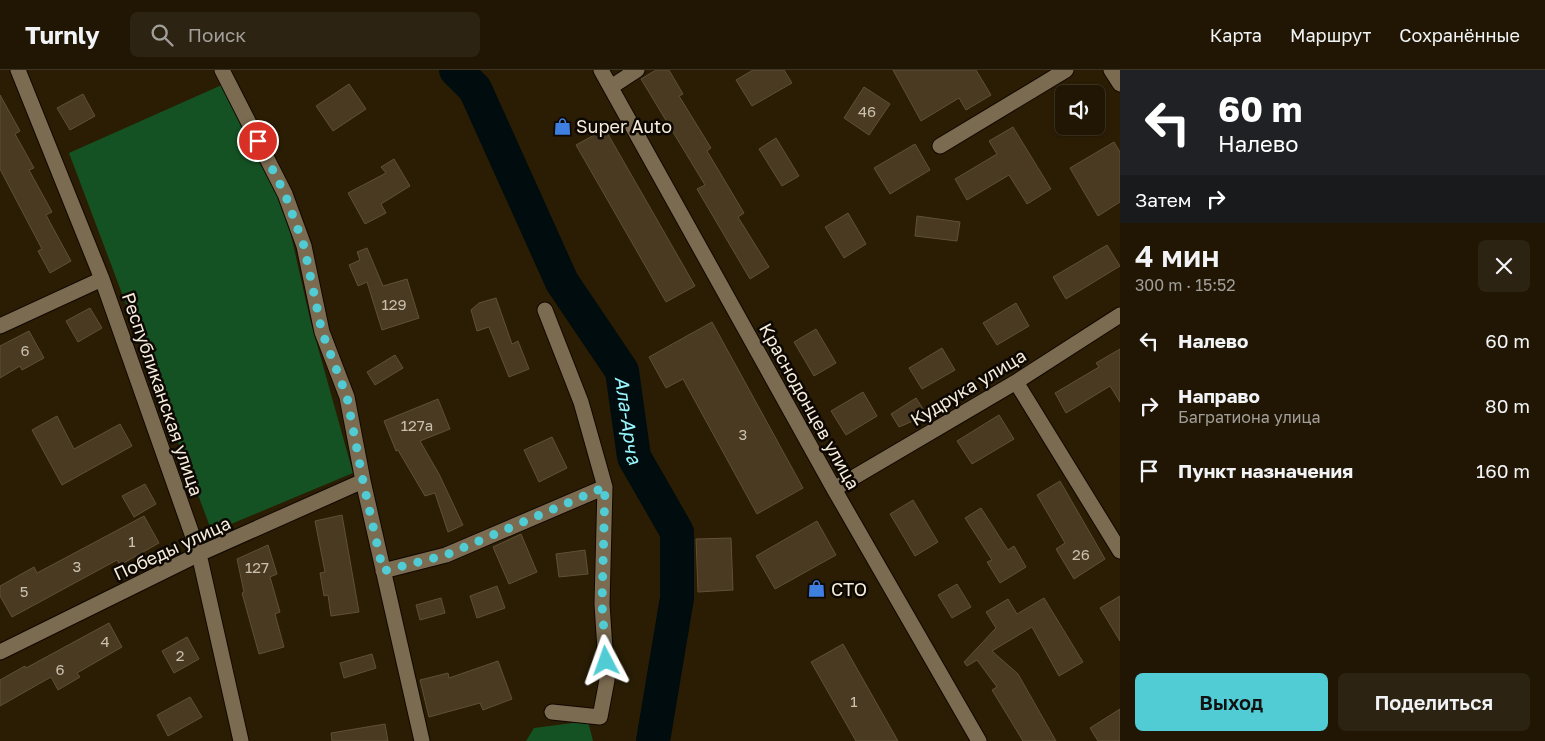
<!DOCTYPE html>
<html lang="ru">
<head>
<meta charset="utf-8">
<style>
	:root { --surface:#201603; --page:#2d2312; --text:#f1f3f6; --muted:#a29f9a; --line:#3d3525; --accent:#51ccd4 }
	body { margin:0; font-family:"Golos Text",sans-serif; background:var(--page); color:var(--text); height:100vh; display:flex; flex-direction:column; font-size:19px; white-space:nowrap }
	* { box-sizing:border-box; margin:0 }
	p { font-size:16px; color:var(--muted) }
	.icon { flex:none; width:28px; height:28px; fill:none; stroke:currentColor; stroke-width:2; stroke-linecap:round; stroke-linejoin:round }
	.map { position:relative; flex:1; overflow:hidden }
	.details { display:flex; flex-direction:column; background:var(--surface); width:425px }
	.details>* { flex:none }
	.hud { background:#202124; color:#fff; overflow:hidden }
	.controls { position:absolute; left:1055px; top:15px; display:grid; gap:10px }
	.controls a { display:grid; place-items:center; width:50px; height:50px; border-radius:8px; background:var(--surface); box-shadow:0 1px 4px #0004,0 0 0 1px var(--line); font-size:25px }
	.pin { position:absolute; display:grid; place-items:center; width:42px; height:42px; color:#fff; margin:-21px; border:2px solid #fff; border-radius:50%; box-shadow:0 1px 5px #0007 }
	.me { position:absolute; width:55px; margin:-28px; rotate:356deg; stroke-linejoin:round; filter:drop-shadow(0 0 4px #0008) }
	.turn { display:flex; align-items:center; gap:18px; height:105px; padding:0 15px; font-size:22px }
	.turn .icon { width:65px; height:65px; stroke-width:2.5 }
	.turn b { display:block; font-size:35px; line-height:42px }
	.then { display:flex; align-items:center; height:48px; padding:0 15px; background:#0003; gap:10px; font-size:19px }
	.round { display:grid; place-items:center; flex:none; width:52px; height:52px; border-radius:8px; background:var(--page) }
	.summary { display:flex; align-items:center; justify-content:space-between; height:85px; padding:0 15px }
	h1 { font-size:30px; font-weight:600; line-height:38px }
	.cta { display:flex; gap:10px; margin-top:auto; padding:10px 15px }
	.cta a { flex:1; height:58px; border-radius:8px; background:var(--accent); color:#111; font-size:20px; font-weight:600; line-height:58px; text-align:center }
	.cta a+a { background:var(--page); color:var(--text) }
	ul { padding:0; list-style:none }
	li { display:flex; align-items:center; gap:15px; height:65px; padding:0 15px }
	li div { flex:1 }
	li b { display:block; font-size:19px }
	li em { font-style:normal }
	header { display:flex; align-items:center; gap:30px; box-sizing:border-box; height:70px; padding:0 25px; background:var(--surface); border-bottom:1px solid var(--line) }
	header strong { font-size:24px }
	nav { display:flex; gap:28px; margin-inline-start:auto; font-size:18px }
	.search { width:350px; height:45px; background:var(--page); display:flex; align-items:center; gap:12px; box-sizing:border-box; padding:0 18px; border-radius:8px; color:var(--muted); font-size:19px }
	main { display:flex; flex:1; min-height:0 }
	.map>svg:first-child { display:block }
	.green { fill:#155223 }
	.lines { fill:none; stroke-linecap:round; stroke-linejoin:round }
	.river { stroke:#000c0d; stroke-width:34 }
	.building { fill:#493a21; stroke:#5f5036 }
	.street-casing { stroke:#120700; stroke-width:17 }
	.street { stroke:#7b6b50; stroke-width:15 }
	.route { stroke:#51ccd4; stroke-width:9; stroke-dasharray:0 16.2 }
	.labels { text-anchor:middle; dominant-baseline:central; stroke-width:5; stroke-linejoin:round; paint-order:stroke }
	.number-label { font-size:15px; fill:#cac0ae }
	.poi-label { font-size:18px; fill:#f5ecdd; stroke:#0e0802; text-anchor:start }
	.street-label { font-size:18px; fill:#f5ecdd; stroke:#0e0802 }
	.water-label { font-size:19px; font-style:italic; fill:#98f6fe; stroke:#0e0802 }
</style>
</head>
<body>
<header>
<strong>Turnly</strong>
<div class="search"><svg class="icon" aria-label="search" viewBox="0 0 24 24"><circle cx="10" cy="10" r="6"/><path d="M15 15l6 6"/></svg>Поиск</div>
<nav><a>Карта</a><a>Маршрут</a><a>Сохранённые</a></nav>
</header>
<main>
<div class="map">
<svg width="1120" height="671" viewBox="0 0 1120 671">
	<rect width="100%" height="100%" fill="#2a1d04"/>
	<path class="green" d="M224 14 286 143 310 249 353 403 212 462 69 83Z
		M588 651 593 671H526L534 658Z"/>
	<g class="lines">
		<path class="river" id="s1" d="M456 0 475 19 562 212 622 301 634 387 677 462V528L653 671"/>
	</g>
	<path class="building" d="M656 0H669L683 24 679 26 711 78 707 81 744 143 738 147 769 197 750 209 697 119 705 115 641 9Z
		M753 0H784L792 13 752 36 736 10Z
		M893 0H976L991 25 966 40 959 28 921 51Z
		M349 14 366 39 333 61 316 36Z
		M864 17 890 34 869 65 844 48Z
		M83 24 95 46 70 60 57 38Z
		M0 25 20 61 15 64 34 98 29 100 52 142 46 145 71 191 50 203 38 181 42 179 0 99Z
		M1013 57 1051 119 1027 134 1009 105 967 130 955 109 997 84 989 71Z
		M605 59 695 216 666 232 576 75Z
		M776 68 799 106 782 116 759 79Z
		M1114 72 1120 82V132L1098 146 1070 98Z
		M915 74 930 100 890 124 874 98Z
		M394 89 410 116 381 134 386 143 365 154 348 123 386 103 381 97Z
		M848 143 866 174 844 188 825 157Z
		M917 146 960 152 957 171 915 166Z
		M1107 175 1120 196 1066 229 1053 207Z
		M367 178 383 216 407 209 419 248 382 260 367 212 358 216 349 195 360 190 357 182Z
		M496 228 512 274 518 271 529 299 509 307 489 257 477 261 471 240 479 233Z
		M1016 233 1029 256 997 275 983 253Z
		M90 238 102 258 78 272 66 251Z
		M712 252 803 418 757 444 683 309 666 318 649 287Z
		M816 259 836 293 814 306 794 272Z
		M29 261 44 288 22 300 20 296 0 308V276Z
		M942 278 955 300 922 319 909 298Z
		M1120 279V332L1110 316 1066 343 1055 323 1099 297 1096 293Z
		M395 285 403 298 375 315 367 302Z
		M863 322 877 346 846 365 831 341Z
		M916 328 927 345 899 357 891 344Z
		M438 329 450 359 420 371 439 404 463 455 448 462 435 423 425 426 398 380 396 381 384 351Z
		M999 345 1014 369 972 394 957 371Z
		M57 346 74 379 120 354 132 376 62 415 32 360Z
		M552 367 567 398 539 412 524 380Z
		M1060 411 1105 489 1074 509 1056 479 1065 473 1037 425Z
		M145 414 156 434 134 447 122 426Z
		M913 430 938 472 915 486 890 444Z
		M981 438 1008 480 1014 476 1026 497 1000 513 987 492 992 490 965 448Z
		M342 445 359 542 331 546 328 525 324 526 320 503 325 502 315 451Z
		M144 446 159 473 120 495 117 490 12 547 0 526V516L34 497 37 503Z
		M817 451 836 485 775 519 756 486Z
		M521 464 537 502 509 514 493 477Z
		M731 468 733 520 698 522 696 469Z
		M268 475 277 504 270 507 280 542 275 544 284 577 259 584 242 523 244 522 237 489Z
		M585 480 588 504 559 507 556 484Z
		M957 514 971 537 952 548 938 525Z
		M497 516 505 538 477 548 470 526Z
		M1120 526V571L1100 538Z
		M441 528 445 543 420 550 416 535Z
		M1044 528 1083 592 1059 606 1032 557 992 581 1018 604 1056 671H1023L992 620 997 617 977 590 967 596 964 592 996 558 986 542 1008 529 1017 544Z
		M109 553 122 577 77 603 80 607 58 620 51 607 0 636V610L25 596 26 598Z
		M187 567 199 589 174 603 162 581Z
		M843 574 898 671H856L811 592Z
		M372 584 376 598 344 608 340 593Z
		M498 591 512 629 483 640 480 633 429 647 420 610 448 603 449 608Z
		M190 627 202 647 168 666 157 645Z
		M1120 639V671H1098L1090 658Z
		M385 654 388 671H332L331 663Z"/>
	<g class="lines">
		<defs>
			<path id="street" d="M18 0 102 209 199 484 241 671
				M222 0 285 124 304 176 322 262 347 327 363 411 422 671
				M601 0 834 419 979 671
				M1111 0 1120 14
				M611 17 637 0
				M940 76 1066 0
				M545 240 581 332 605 417 602 534 607 610 600 647 552 642
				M0 256 102 209
				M1016 312 1120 481
				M834 419 1016 312 1120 245
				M383 501 446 485 605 417
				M0 582 199 484 363 411"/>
		</defs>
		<use href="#street" class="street-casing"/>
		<use href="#street" class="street"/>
	</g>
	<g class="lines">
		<path class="route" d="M258 71 285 124 304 176 322 262 347 327 363 411 383 501 446 485 605 417 602 534 606 591"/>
	</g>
	<defs>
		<symbol id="shop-bare" viewBox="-9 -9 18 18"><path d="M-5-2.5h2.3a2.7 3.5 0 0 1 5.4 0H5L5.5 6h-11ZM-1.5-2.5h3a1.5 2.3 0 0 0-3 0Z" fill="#3f7fe0" stroke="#0e0802" stroke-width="2.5" paint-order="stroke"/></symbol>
	</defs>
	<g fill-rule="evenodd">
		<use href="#shop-bare" x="550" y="44" width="25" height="25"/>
		<use href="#shop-bare" x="804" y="506" width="25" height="25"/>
	</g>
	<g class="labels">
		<g class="number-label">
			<text x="867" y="41">46</text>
			<text x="394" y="234">129</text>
			<text x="25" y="280">6</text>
			<text x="417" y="355">127a</text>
			<text x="743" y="364">3</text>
			<text x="132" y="471">1</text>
			<text x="1081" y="484">26</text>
			<text x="77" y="496">3</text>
			<text x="257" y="497">127</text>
			<text x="24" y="521">5</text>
			<text x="105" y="571">4</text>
			<text x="180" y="585">2</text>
			<text x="60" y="599">6</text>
			<text x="854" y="631">1</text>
		</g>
		<g class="poi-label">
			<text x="576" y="56">Super Auto</text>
			<text x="831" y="519">СТО</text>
		</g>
		<g class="street-label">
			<text transform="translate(968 317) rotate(-31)">Кудрука улица</text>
			<text transform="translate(163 324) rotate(71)">Республиканская улица</text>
			<text transform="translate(810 336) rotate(61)">Краснодонцев улица</text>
			<text transform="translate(172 478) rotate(-25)">Победы улица</text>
		</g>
		<g class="water-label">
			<text stroke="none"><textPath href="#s1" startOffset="395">Ала-Арча</textPath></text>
		</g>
	</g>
</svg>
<div class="controls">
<a><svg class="icon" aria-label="sound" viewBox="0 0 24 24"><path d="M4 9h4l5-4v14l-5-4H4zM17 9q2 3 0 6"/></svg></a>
</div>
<div class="pin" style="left:258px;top:71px;background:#d93025"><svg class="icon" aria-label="arrive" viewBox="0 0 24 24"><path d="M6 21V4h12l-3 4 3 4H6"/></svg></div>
<svg class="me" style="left:606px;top:591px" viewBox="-20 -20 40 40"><path d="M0-17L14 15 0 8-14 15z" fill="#51ccd4" stroke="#fff" stroke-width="4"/></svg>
</div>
<section class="details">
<div class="hud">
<div class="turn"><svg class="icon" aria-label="left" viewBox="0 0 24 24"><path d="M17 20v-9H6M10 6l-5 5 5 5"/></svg><div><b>60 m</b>Налево</div></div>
<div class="then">Затем<svg class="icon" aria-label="right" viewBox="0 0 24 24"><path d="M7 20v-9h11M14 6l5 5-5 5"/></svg></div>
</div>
<div class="summary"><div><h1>4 мин</h1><p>300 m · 15:52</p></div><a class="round"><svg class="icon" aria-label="close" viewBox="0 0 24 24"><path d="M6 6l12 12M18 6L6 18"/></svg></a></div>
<ul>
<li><svg class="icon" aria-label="left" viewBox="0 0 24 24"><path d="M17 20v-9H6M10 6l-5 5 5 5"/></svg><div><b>Налево</b></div><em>60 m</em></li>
<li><svg class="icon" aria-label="right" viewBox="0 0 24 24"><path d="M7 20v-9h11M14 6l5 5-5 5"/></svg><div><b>Направо</b><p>Багратиона улица</p></div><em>80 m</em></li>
<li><svg class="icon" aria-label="arrive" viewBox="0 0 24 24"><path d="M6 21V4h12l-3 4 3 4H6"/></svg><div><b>Пункт назначения</b></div><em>160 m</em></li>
</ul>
<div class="cta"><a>Выход</a><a>Поделиться</a></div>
</section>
</main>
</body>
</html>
